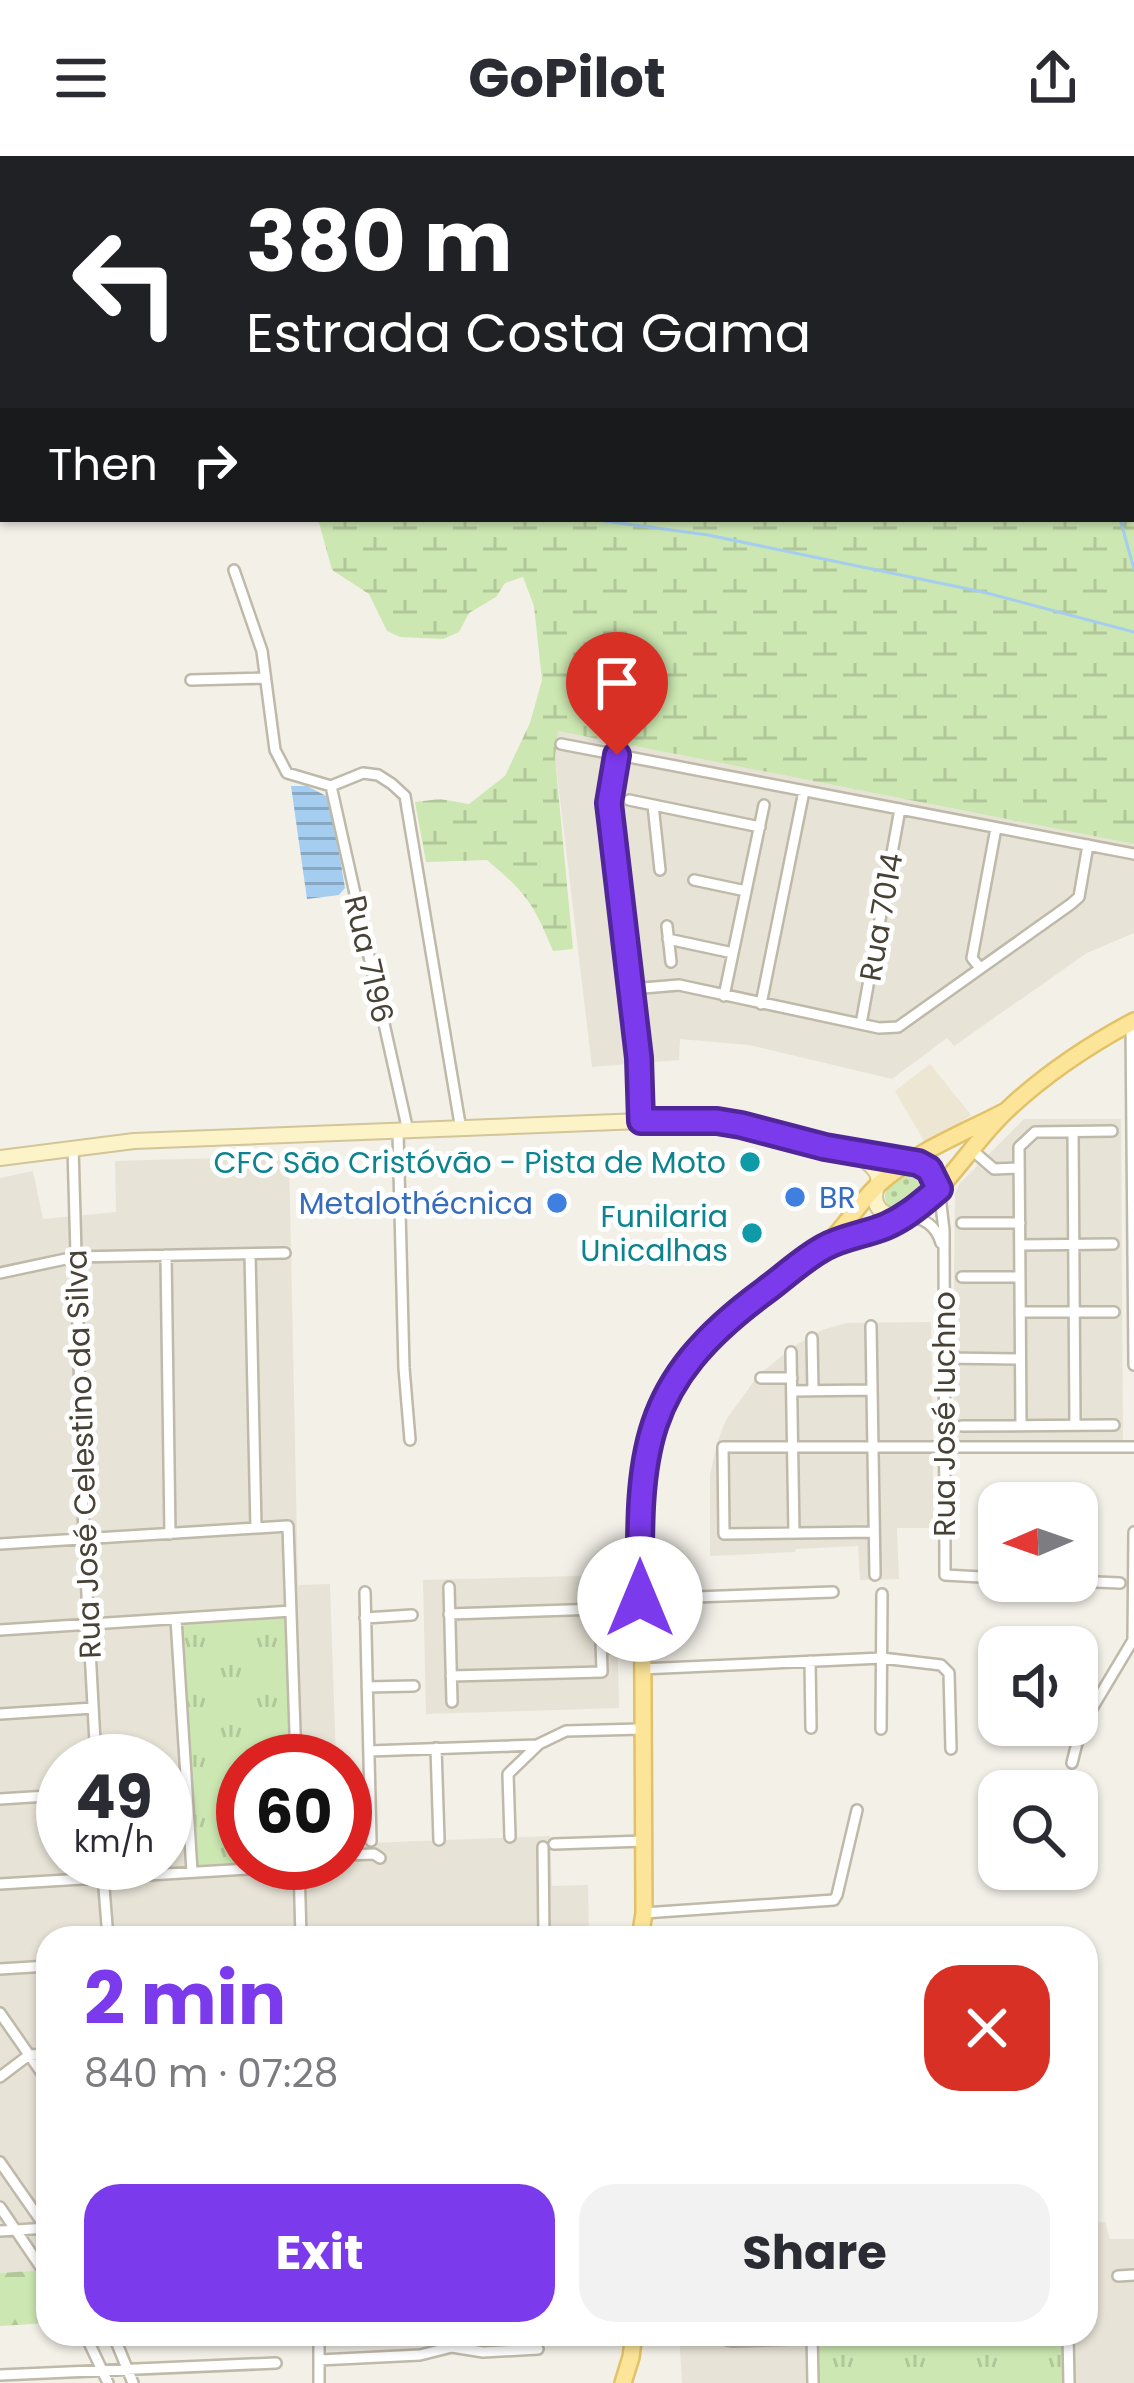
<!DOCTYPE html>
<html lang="en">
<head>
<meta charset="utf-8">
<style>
	:root { --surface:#fff; --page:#f2f2f3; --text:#2b2b33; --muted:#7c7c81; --accent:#7c3aed }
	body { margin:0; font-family:Poppins,sans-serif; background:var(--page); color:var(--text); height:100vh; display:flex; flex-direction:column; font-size:45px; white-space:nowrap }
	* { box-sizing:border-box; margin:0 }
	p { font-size:39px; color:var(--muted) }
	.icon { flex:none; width:66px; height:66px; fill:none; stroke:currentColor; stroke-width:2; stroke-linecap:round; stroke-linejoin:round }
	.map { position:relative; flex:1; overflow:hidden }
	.panel { position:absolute; left:36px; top:1770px; width:1062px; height:420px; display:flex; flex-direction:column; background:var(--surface); border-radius:36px; box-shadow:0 3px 9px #0004 }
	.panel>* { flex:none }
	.hud { position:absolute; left:0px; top:0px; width:1134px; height:366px; box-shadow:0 3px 9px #0004; background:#202124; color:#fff; overflow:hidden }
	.needle { width:78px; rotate:268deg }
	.fabs { position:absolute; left:978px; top:1326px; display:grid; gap:24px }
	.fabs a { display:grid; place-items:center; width:120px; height:120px; border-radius:24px; background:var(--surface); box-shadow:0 3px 9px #0004; font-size:60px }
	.speed { position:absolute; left:36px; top:1578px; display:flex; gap:24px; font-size:60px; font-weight:700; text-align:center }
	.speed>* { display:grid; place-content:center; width:156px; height:156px; border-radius:50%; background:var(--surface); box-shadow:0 3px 9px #0004; line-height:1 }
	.speed small { font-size:30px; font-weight:400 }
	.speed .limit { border:18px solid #d22; background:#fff; color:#111 }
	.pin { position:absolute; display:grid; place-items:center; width:102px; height:102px; color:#fff; margin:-123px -51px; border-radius:50% 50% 50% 0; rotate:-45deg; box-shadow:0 0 12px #0007 }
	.pin .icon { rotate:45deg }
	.me { position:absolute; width:132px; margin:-66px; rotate:0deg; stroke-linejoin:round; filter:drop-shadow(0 0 9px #0008) }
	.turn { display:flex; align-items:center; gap:42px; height:252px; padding:0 48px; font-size:54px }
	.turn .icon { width:156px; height:156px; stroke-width:2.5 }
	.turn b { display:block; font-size:84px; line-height:102px }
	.then { display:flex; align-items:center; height:114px; padding:0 48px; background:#0003; gap:24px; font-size:45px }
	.round { display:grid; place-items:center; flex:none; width:126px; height:126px; border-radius:36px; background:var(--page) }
	.summary { display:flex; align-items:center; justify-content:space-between; height:204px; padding:0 48px }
	h1 { font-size:72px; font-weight:700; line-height:90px; color:var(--accent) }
	.action { display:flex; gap:24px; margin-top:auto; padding:24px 48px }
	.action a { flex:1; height:138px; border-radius:36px; background:var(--accent); color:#fff; font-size:48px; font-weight:700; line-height:138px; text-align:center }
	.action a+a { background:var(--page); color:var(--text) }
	header { display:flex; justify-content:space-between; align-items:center; height:156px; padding:0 48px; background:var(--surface); font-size:54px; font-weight:700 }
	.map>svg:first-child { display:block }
	.residential { fill:#e7e3d6; fill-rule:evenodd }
	.education { fill:#ece6d2 }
	.grass { fill:url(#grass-dots) }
	.forest { fill:url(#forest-firs) }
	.wetland { fill:url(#wetland-marsh) }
	.park { fill:url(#park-tufts) }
	.pitch { fill:#cce7b1 }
	.water { fill:url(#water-rules) }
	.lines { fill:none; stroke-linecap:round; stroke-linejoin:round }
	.stream { stroke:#a5cdef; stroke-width:3 }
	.minor-casing { stroke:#bfb9aa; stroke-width:14 }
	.secondary-casing { stroke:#d2c598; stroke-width:18 }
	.primary-casing { stroke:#e1c268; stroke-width:20 }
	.minor { stroke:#fff; stroke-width:9 }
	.secondary { stroke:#fdf3c8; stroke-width:14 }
	.primary { stroke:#fce498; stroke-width:15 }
	.route-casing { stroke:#51269a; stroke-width:30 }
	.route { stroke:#7c3aed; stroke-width:21 }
	.culture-dot { fill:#0f9aa8; stroke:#fff; stroke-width:4.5 }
	.shop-dot { fill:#3f7fe0; stroke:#fff; stroke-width:4.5 }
	.labels { text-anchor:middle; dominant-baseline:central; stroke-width:10; stroke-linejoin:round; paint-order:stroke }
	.street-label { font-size:30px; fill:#474136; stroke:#fff }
	.culture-label { font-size:30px; fill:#0d838f; stroke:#fff; text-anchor:end }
	.shop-label { font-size:30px; fill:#366cbe; stroke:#fff; text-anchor:start }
</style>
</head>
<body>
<header><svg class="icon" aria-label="menu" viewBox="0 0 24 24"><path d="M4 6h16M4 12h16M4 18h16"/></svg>GoPilot<svg class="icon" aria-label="share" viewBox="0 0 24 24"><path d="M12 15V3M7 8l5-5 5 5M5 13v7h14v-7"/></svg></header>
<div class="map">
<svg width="1134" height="2227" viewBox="0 0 1134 2227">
	<defs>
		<pattern id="grass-dots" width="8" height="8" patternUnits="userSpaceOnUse" patternTransform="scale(3)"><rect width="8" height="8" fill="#cce7b1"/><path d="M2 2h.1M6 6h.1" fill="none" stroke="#b1c799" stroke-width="1.8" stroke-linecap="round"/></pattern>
		<pattern id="forest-firs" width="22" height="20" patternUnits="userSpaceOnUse" patternTransform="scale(3)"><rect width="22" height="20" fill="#cce7b1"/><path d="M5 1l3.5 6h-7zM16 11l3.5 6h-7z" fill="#b1c799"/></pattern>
		<pattern id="wetland-marsh" width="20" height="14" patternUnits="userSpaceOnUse" patternTransform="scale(3)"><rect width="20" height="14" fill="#cce7b1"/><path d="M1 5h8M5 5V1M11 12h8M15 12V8" fill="none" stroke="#b1c799"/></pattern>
		<pattern id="park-tufts" width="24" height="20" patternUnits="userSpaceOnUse" patternTransform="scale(3)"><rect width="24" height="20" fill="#cce7b1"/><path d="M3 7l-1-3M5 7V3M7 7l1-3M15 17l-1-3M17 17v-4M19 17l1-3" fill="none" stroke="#b1c799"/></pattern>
		<pattern id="water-rules" width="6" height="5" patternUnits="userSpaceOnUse" patternTransform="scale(3)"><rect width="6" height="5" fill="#a5cdef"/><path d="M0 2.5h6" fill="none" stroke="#88a8c2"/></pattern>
	</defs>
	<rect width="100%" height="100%" fill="#f3f0e8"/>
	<path class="residential" d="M558 575 1134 688V777L1087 797 954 890 947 882 892 923 749 889 680 883 679 904 592 911 555 601Z
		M1024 963H1121L1123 1285 955 1287 953 1210 966 1209V1198H953L955 1037 960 1027Z
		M289 1000 298 1429 330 1428 336 1605H243V1707H345V1688L550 1680 552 1730 588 1729 589 1782H48V2114L0 2117V1022L33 1015 43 1063 116 1056 115 1005ZM63 1605H165V1707H63Z
		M931 1166 933 1285H929L928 1296 933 1297V1372H897L899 1423 860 1424 858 1390 796 1393 795 1396 710 1400V1319L717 1287 726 1264 759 1218 796 1189 822 1174 847 1167Z
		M616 1419 619 1552 426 1558 423 1424Z
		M1105 2066 1110 2083H1134V2227H682L679 2178H1086V2067Z"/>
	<path class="education" d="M930 908 971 959 927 990 895 935Z"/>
	<path class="grass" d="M916 1014 925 1021C927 1037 906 1054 890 1052 874 1035 899 1017 916 1014Z"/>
	<path class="forest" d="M48 2114V2167L0 2170V2117Z"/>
	<path class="wetland" d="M1134 314V688L558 575 555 601 573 793 553 795C533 747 527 738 487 704L426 706 415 646 440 643 469 648 505 620 530 567 542 524 534 450 523 421 505 427 496 441 469 457 459 476 443 483 400 481 387 475 369 438 332 414 318 363H1131V315Z"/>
	<path class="park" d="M286 1462 290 1605H243V1707H252L197 1710 182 1468Z
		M1062 2178 1064 2227H818L817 2185Z"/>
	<path class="pitch" d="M243 1621V1657L213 1659 211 1623Z"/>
	<path class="water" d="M291 630H307L330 642 345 732 339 739 307 743Z"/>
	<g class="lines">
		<path class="stream" d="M987 0 989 3
			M0 233H3
			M590 363 708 379 983 436 1134 476
			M1120 363 1134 413"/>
		<defs>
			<path id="minor" d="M351 3 353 0
				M445 3 447 0
				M1131 196 1134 197
				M1131 266 1134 263
				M234 414 262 495 275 594 287 617 331 630 363 617 378 619 392 628 405 640 461 974
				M191 524 265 522
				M561 588 1134 698
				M617 599 609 647 639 902 641 965
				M331 630 408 975
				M629 644 760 671
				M653 649 660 714
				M694 724 746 735
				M667 770 671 806
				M668 783 733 797
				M980 812 972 802 996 672
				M631 833 679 829 879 872 898 871 1071 748 1079 741 1088 689
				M724 840 764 649
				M761 848 804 635
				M1131 866 1134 1209
				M861 868 900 653
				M398 976 404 1212 410 1284
				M1073 976 1075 1269
				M73 991 84 1383 96 1605
				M972 994 994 1013 1019 1012
				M939 1032 944 1074 945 1419 999 1422
				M906 1060C924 1062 936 1069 941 1087
				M962 1067H1020
				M1020 1089 1113 1088
				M250 1098 256 1372
				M166 1099 170 1378
				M0 1117 75 1101 285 1097
				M962 1121H1020
				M1020 1156H1114
				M871 1170 875 1419
				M812 1182 813 1234
				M791 1196 794 1377
				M945 1202 1020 1203
				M761 1222H792
				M792 1235 872 1234
				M1021 1269 1019 991 1035 976 1112 975
				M962 1270 1114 1269
				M874 1376 724 1378 723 1291H1134
				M0 1388 288 1370 296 1605
				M1073 1425 1120 1427
				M449 1431 452 1546
				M365 1436 371 1685
				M640 1443 833 1436
				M449 1458 600 1453 602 1516 451 1520
				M365 1462 412 1459
				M176 1463 192 1715
				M0 1474 291 1455
				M601 1492 640 1490
				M810 1505 811 1572
				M641 1513 882 1502 941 1509 949 1517 951 1593
				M367 1531 414 1530
				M0 1558 93 1552
				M881 1573 882 1438
				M436 1592 439 1684
				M369 1595 537 1589
				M1072 1607 1081 1571 1133 1484 1134 1376
				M0 1643 63 1639
				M510 1681 508 1618 539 1588 566 1575 641 1573
				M554 1688 644 1685
				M543 1691 544 1782
				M345 1699 374 1698 380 1702
				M102 1707 108 1782
				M299 1709 301 1782
				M0 1728 299 1710
				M644 1757 834 1744 837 1739 857 1654
				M490 1782 544 1779
				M0 1813 48 1810
				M0 1857 48 1926
				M0 1921 29 1899 48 1898
				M0 2006 48 2075
				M0 2051 40 2110
				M0 2075 48 2072
				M1118 2120 1134 2119
				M85 2178 108 2227
				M113 2178 133 2227
				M319 2178V2227
				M723 2178 727 2184 733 2185 941 2178
				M812 2178 813 2227
				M1068 2178 1069 2227
				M319 2204 420 2199 452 2191 483 2196 538 2193
				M0 2219 276 2207"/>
			<path id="secondary" d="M856 998C864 1004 875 1010 878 1020 880 1031 875 1030 875 1041 876 1058 891 1061 906 1060
				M0 1002 134 985 641 965H717L741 969 825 991 918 1007 929 1013 939 1032"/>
			<path id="primary" d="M827 1090C853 1081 882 1075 905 1061 947 1034 971 988 1006 955 1043 920 1089 889 1134 865
				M640 1782 644 1757 642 1327C652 1255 679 1202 736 1156 765 1133 798 1115 825 1090 845 1072 859 1046 879 1028 915 996 964 977 1006 955
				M623 2227 631 2201 634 2178"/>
		</defs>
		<use href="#minor" class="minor-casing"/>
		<use href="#secondary" class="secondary-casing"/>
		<use href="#primary" class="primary-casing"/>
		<use href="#minor" class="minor"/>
		<use href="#secondary" class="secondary"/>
		<use href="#primary" class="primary"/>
	</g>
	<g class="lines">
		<defs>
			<path id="route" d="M617 599 609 647 639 902 641 965H717L741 969 825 991 918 1007 929 1013 939 1033C922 1047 907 1061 886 1070 867 1078 843 1081 825 1091 804 1102 784 1121 765 1135 638 1228 639 1297 640 1443"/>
		</defs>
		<use href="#route" class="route-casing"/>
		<use href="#route" class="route"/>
	</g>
	<g class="culture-dot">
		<circle cx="750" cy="1006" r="12"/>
		<circle cx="752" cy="1077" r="12"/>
	</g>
	<g class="shop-dot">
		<circle cx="795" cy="1041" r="12"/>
		<circle cx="557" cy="1047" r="12"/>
	</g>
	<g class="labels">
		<g class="street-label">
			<text transform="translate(881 761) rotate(-80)">Rua 7014</text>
			<text transform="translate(369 803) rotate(77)">Rua 7196</text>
			<text transform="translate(944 1258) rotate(-90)">Rua José Iuchno</text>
			<text transform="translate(83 1298) rotate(-92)">Rua José Celestino da Silva</text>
		</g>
		<g class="culture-label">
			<text x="726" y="1006">CFC São Cristóvão - Pista de Moto</text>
			<text x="728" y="1060">Funilaria<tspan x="728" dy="34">Unicalhas</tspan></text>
		</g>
		<g class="shop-label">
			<text x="819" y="1041">BR</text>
			<text x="533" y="1047" text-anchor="end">Metalothécnica</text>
		</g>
	</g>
</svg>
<div class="fabs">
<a><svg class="needle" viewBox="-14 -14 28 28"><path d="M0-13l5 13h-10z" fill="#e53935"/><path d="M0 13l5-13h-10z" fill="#7c7c81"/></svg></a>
<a><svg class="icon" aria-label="sound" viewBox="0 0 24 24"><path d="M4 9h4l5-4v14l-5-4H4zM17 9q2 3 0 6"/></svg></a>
<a><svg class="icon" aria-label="search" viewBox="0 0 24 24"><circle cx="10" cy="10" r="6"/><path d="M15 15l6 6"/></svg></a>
</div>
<div class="speed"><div>49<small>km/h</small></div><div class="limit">60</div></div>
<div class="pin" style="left:617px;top:599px;background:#d93025"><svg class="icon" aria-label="arrive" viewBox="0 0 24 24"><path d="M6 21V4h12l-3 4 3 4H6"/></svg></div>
<svg class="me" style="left:640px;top:1443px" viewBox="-20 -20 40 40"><circle r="19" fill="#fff"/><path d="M0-13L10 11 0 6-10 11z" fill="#7c3aed"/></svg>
<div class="hud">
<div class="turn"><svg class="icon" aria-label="left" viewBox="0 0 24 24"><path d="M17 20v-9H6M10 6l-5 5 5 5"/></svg><div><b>380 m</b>Estrada Costa Gama</div></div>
<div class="then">Then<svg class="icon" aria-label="right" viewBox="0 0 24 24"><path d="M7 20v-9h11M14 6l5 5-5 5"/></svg></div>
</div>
<section class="panel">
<div class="summary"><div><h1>2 min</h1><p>840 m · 07:28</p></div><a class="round" style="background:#d93025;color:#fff"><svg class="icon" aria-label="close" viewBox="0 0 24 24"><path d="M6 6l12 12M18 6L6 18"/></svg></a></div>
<div class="action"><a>Exit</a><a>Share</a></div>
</section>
</div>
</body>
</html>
